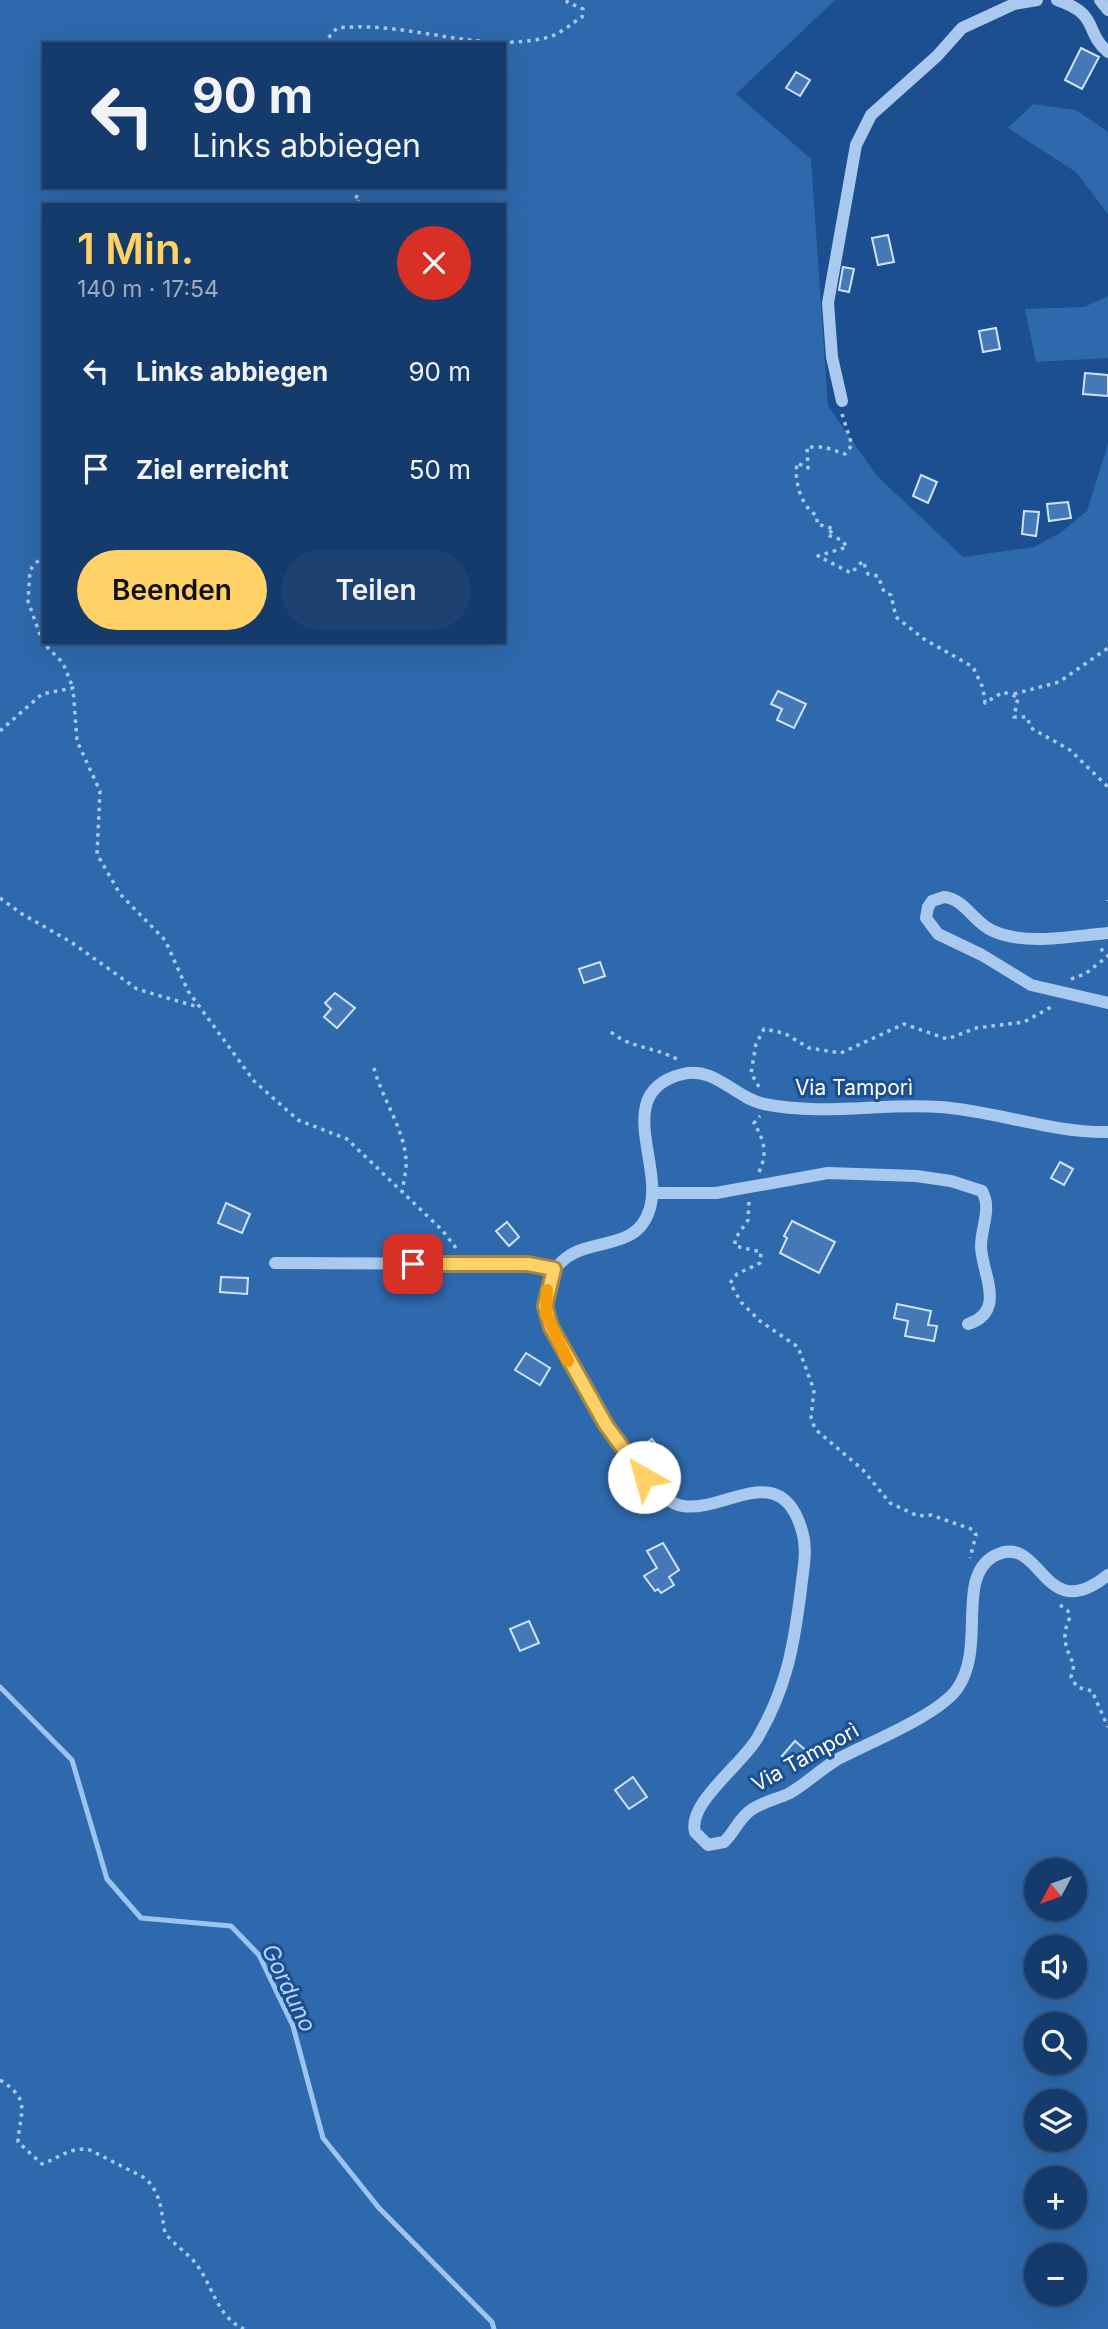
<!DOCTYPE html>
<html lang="de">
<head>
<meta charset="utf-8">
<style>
	:root { --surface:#143b6b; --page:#1d4271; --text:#f1f3f6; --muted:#9dadc1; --line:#33557e; --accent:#ffd166 }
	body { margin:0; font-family:Inter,sans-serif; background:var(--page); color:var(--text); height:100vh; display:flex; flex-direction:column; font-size:26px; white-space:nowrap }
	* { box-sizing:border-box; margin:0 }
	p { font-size:23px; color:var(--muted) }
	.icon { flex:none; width:38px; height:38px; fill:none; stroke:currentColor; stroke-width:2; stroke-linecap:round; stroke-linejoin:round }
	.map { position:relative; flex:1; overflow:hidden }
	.side { position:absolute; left:42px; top:203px; width:464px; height:441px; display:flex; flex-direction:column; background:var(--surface); border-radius:0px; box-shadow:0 7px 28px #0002,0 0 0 2px var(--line) }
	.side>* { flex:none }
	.hud { position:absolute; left:42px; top:42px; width:464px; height:147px; border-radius:0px; box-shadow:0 7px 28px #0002,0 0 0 2px var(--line); background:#143b6b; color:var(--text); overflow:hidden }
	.needle { width:46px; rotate:229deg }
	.fabs { position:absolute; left:1024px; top:1858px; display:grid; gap:14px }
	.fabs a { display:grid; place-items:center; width:63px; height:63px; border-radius:50%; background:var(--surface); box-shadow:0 7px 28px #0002,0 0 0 2px var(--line); font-size:35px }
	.pin { position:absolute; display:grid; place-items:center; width:60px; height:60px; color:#fff; margin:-30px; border-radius:14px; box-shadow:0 4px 10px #0006 }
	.me { position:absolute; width:77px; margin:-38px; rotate:322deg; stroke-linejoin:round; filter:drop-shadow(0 0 5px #0008) }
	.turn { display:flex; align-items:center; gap:24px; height:147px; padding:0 35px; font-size:32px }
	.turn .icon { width:91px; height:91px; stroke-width:2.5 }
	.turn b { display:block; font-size:49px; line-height:60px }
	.round { display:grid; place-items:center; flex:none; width:74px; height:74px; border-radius:37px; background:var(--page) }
	.headline { display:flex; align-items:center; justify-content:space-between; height:119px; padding:0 35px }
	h1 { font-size:42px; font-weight:600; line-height:52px; color:var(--accent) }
	.primary-button { display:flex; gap:14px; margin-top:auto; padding:14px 35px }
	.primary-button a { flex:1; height:80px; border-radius:42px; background:var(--accent); color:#111; font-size:28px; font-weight:600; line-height:80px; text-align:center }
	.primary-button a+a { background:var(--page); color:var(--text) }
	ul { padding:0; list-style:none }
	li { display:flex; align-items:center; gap:21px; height:98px; padding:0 35px }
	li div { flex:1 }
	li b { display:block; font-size:26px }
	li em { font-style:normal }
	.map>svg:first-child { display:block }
	.green { fill:#2e69ad; fill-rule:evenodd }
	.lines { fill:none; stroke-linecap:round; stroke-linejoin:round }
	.stream { stroke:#9cc4f0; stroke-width:5 }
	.building { fill:#4478b7; stroke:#cfe3fa; stroke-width:2 }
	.path { stroke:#a9c9ee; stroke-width:3.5; stroke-dasharray:3.5 5; stroke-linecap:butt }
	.minor { stroke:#a9c9ee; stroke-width:12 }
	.route-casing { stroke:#a68842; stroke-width:18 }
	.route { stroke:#ffd166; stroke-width:12 }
	.slow { stroke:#f59e0b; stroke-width:12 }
	.labels { text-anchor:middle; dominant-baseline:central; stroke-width:6; stroke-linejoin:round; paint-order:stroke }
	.street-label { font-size:21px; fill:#fff; stroke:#1b4f8f }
	.water-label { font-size:23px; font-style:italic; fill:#b5d3f5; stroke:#1b4f8f }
</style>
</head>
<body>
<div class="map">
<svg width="1108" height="2329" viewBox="0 0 1108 2329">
	<rect width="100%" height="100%" fill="#1b4f8f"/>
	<path class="green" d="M0 0H835L736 94 811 159 828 406 877 476 963 557 1034 547 1060 533 1087 511 1108 444V2329H0ZM44 44H504V187H44ZM44 205H504V642H44ZM1036 1871H1074V1909H1036ZM1036 1948H1074V1986H1036ZM1036 2025H1074V2063H1036ZM1036 2102H1074V2140H1036ZM1036 2179H1074V2217H1036ZM1036 2256H1074V2294H1036Z
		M1033 104 1076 110 1108 132V214L1076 172 1008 128Z
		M1108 296V358L1036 362 1025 309 1084 307Z"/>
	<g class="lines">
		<path class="stream" d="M0 1687 72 1760 107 1879 141 1918 231 1926 259 1955 293 2026 323 2138 379 2208 492 2322 494 2329"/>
	</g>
	<path class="building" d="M1081 48 1099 57 1082 89 1065 80Z
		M796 72 810 80 800 96 786 88Z
		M888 235 894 262 878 265 872 238Z
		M843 267 854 269 849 292 839 290Z
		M996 328 1000 349 983 352 979 331Z
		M1085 373 1108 375V396L1083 394Z
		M921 475 937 482 928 503 913 496Z
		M1068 502 1071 518 1049 521 1047 504Z
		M1024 511 1039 512 1036 536 1022 534Z
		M778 691 806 704 794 728 777 720 782 709 771 704Z
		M600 962 605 976 584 983 579 969Z
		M335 993 355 1008 337 1028 324 1017 331 1009 325 1003Z
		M1060 1162 1073 1169 1064 1185 1051 1178Z
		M226 1203 250 1214 242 1233 218 1223Z
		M792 1221 835 1242 819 1273 780 1253 787 1238 784 1236Z
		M507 1222 519 1237 509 1246 496 1231Z
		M221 1277 248 1278 247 1294 220 1292Z
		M897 1304 931 1311 928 1325 937 1326 934 1341 905 1336 908 1321 894 1318Z
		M526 1353 550 1368 540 1385 515 1370Z
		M652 1439 662 1453 650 1462 639 1448Z
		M663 1543 679 1570 669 1577 674 1585 661 1593 658 1589 655 1591 644 1576 657 1568 647 1551Z
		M529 1621 539 1643 520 1651 510 1629Z
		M795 1741 809 1753 796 1768 782 1756Z
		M633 1777 647 1797 629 1809 615 1790Z"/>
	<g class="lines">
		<path class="path" d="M323 44 337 28C408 20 479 55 549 37 560 34 572 23 582 17L583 9 567 2 568 0
			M360 187 355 201 368 205
			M842 414 852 445 845 454 824 447H807L808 468 797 463C794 482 801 506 817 516V524L834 529 827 535 842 540 847 547 818 556 851 573 863 561 868 574 878 576 884 592 891 595 896 617 924 639 973 667 983 688 985 703 1003 692 1018 697 1014 717H1027L1031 728 1070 750 1108 787
			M44 554 30 570 28 601 43 643 63 663 73 688
			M1014 694 1059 682 1108 648
			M0 731 42 694 73 688 77 741 100 791 97 854 120 894 165 940 188 991 254 1081 298 1120 347 1139 442 1230 456 1248
			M0 898 22 914 71 942 137 989 198 1007
			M1108 900V901
			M1071 979 1085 974 1108 956 1100 948
			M611 1032C631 1049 658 1047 680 1061
			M374 1068C382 1099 404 1128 406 1160 407 1170 403 1183 402 1193
			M759 1087 751 1073 756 1044 764 1029 784 1033 809 1048 841 1053 904 1024 947 1039 976 1028 1024 1022 1053 1006
			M759 1172C768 1153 764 1140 754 1123L760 1116
			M749 1202 748 1220 735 1239V1246L761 1252 760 1263 737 1274 730 1283 741 1302 760 1321 798 1347 814 1390 811 1417 815 1429 863 1470 890 1503 918 1516 931 1515 974 1530 976 1535 970 1558
			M1060 1605 1068 1611 1070 1617C1061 1637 1065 1646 1074 1665L1071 1677 1077 1687 1092 1691 1108 1727
			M0 2080C32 2100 20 2111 18 2142L42 2164C59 2158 71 2146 90 2150L145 2178C162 2194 161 2212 165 2233 173 2243 184 2251 193 2260 213 2283 215 2316 244 2329"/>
		<path class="minor" d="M1057 0C1100 14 1084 32 1108 52
			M1100 0 1108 10
			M842 401 832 357 828 303 856 145 871 115 937 56 962 28 1014 4 1037 0
			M1108 933C1072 936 1027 946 993 931 974 923 965 899 944 897L932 901 928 907 926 918 938 934 982 955 1031 985 1108 1003
			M1108 1132C1051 1133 997 1111 940 1107 881 1103 823 1116 764 1104 735 1098 715 1066 683 1074 612 1091 663 1163 650 1208 638 1251 594 1237 566 1258 551 1269 542 1292 545 1310 548 1331 563 1352 574 1370 598 1410 620 1452 653 1486 661 1494 670 1504 683 1506 725 1513 781 1457 802 1531 808 1550 803 1570 801 1589 794 1645 787 1687 758 1737 744 1763 687 1803 695 1832L708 1845 724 1842C734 1833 739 1818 751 1810 762 1802 778 1799 790 1793 807 1783 821 1769 838 1759 870 1742 937 1716 957 1689 987 1647 955 1578 994 1556 1043 1530 1041 1629 1108 1575
			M653 1193H716L828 1173 916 1176 951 1181 982 1191C992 1208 981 1228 981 1246 981 1272 1008 1311 968 1324
			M275 1263 528 1264 554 1269"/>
	</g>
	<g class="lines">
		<defs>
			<path id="route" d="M413 1264H528L554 1269 545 1306 551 1327 606 1425 644 1477"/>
		</defs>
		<use href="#route" class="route-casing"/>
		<use href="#route" class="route"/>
		<path class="slow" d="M547 1290 546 1314 568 1361"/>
	</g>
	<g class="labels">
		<g class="street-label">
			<text x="854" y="1087">Via Tamporì</text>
			<text transform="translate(805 1757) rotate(-29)">Via Tamporì</text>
		</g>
		<g class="water-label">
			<text transform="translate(289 1988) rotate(64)">Gorduno</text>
		</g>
	</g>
</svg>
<div class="fabs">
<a><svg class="needle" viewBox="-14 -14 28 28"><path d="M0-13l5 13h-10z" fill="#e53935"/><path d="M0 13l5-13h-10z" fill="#9dadc1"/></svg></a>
<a><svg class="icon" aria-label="sound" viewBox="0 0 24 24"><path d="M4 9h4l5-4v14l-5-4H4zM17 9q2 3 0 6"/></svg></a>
<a><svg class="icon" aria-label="search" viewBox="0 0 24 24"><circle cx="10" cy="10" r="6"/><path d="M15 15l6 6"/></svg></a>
<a><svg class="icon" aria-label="layers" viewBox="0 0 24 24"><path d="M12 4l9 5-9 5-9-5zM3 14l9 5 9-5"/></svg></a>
<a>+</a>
<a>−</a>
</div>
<div class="pin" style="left:413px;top:1264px;background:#d93025"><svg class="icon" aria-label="arrive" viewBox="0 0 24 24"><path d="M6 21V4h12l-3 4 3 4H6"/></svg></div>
<svg class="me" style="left:644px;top:1477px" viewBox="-20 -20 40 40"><circle r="19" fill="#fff"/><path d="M0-13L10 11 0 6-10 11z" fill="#ffd166"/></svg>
<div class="hud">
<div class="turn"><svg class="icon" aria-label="left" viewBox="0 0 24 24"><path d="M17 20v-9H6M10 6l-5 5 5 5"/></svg><div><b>90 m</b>Links abbiegen</div></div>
</div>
<section class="side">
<div class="headline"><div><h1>1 Min.</h1><p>140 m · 17:54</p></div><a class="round" style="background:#d93025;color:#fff"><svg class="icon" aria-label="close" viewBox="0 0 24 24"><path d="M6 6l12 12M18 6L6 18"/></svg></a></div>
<ul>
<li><svg class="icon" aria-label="left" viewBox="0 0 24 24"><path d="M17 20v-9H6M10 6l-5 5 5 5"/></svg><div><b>Links abbiegen</b></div><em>90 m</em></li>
<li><svg class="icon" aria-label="arrive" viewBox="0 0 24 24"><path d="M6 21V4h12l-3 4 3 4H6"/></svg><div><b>Ziel erreicht</b></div><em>50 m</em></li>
</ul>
<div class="primary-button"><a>Beenden</a><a>Teilen</a></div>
</section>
</div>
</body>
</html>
